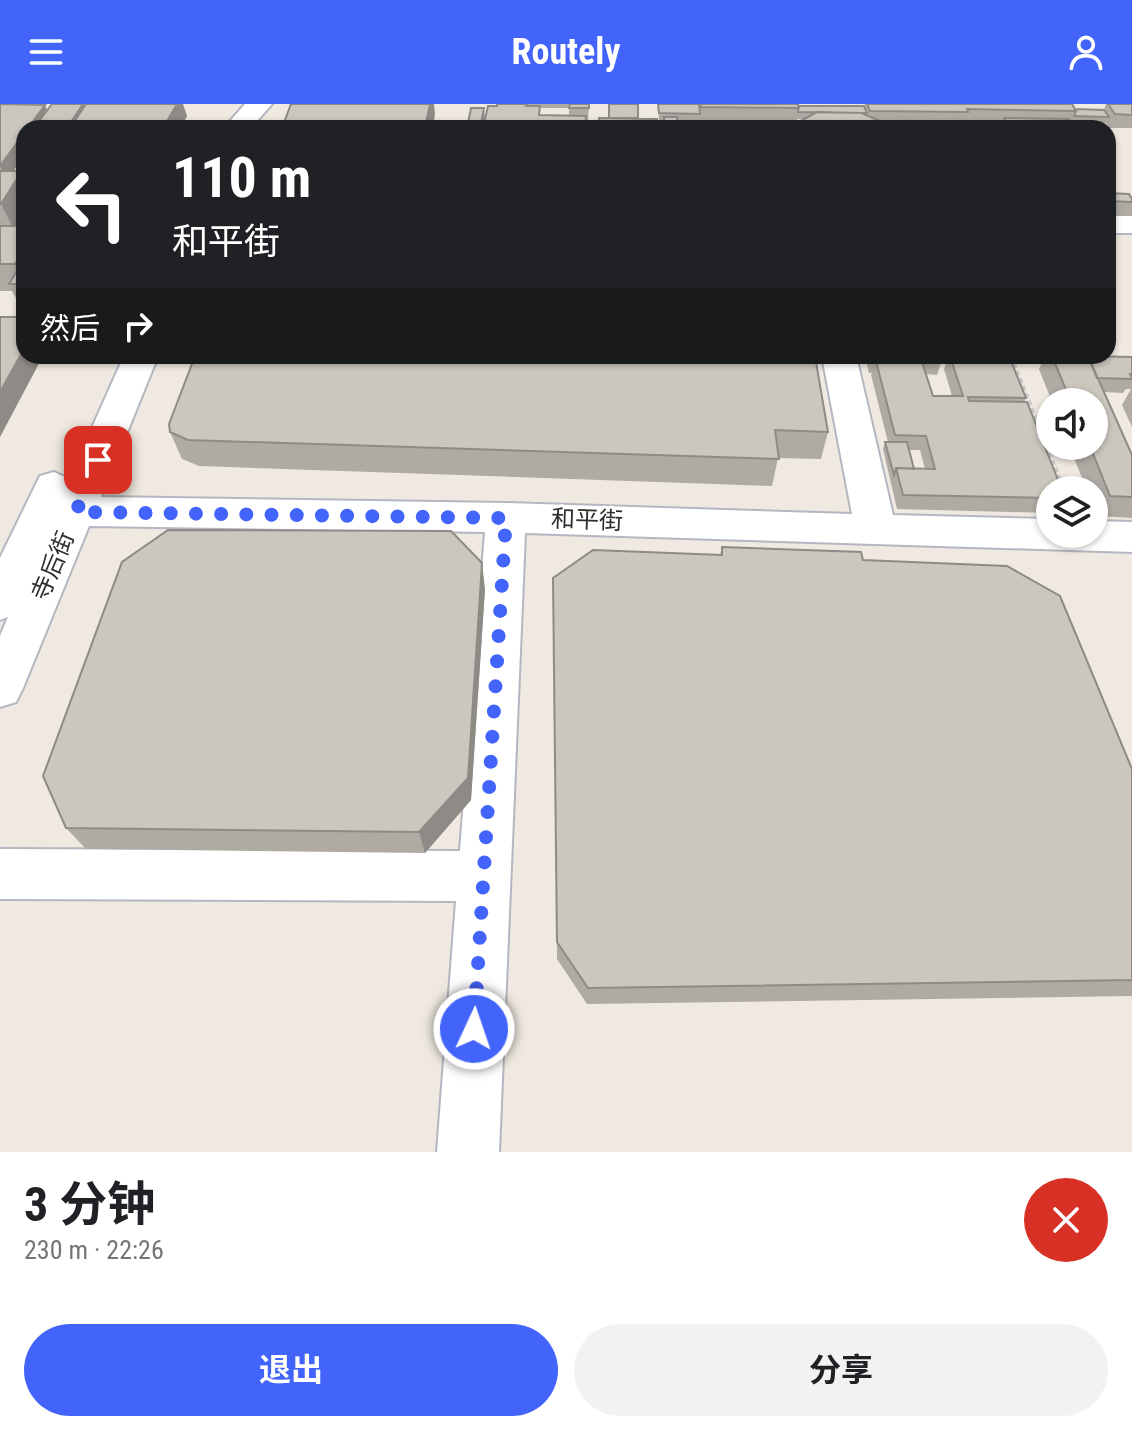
<!DOCTYPE html>
<html lang="zh">
<head>
<meta charset="utf-8">
<style>
	:root { --surface:#fff; --page:#f2f2f2; --text:#202124; --muted:#757577; --accent:#4264fb }
	body { margin:0; font-family:"Roboto Condensed","Noto Sans SC",sans-serif; background:var(--page); color:var(--text); height:100vh; display:flex; flex-direction:column; font-size:30px; white-space:nowrap }
	* { box-sizing:border-box; margin:0 }
	p { font-size:26px; color:var(--muted) }
	.icon { flex:none; width:44px; height:44px; fill:none; stroke:currentColor; stroke-width:2; stroke-linecap:round; stroke-linejoin:round }
	.map { position:relative; height:1048px; overflow:hidden }
	.drawer { display:flex; flex-direction:column; background:var(--surface); flex:1 }
	.drawer>* { flex:none }
	.banner { position:absolute; left:16px; top:16px; width:1100px; height:244px; border-radius:24px; box-shadow:0 2px 6px #0004; background:#202124; color:#fff; overflow:hidden }
	.tools { position:absolute; left:1036px; top:284px; display:grid; gap:16px }
	.tools a { display:grid; place-items:center; width:72px; height:72px; border-radius:50%; background:var(--surface); box-shadow:0 2px 6px #0004; font-size:40px }
	.pin { position:absolute; display:grid; place-items:center; width:68px; height:68px; color:#fff; margin:-34px; border-radius:16px; box-shadow:0 4px 12px #0006 }
	.me { position:absolute; width:88px; margin:-44px; rotate:3deg; stroke-linejoin:round; filter:drop-shadow(0 0 6px #0008) }
	.turn { display:flex; align-items:center; gap:28px; height:168px; padding:0 24px; font-size:36px }
	.turn .icon { width:104px; height:104px; stroke-width:2.5 }
	.turn b { display:block; font-size:56px; line-height:68px }
	.then { display:flex; align-items:center; height:76px; padding:0 24px; background:#0003; gap:16px; font-size:30px }
	.round { display:grid; place-items:center; flex:none; width:84px; height:84px; border-radius:42px; background:var(--page) }
	.head { display:flex; align-items:center; justify-content:space-between; height:136px; padding:0 24px }
	h1 { font-size:48px; font-weight:700; line-height:60px }
	.button { display:flex; gap:16px; margin-top:auto; padding:16px 24px }
	.button a { flex:1; height:92px; border-radius:48px; background:var(--accent); color:#fff; font-size:32px; font-weight:700; line-height:92px; text-align:center }
	.button a+a { background:var(--page); color:var(--text) }
	header { display:flex; justify-content:space-between; align-items:center; height:104px; padding:0 24px; background:var(--accent); color:#fff; font-size:36px; font-weight:700 }
	.map>svg:first-child { display:block }
	.lines { fill:none; stroke-linecap:round; stroke-linejoin:round }
	.minor-casing { stroke:#b4b7c1; stroke-width:4 }
	.path { stroke:#c9c9c9; stroke-width:4; stroke-dasharray:5 3; stroke-linecap:butt }
	.minor { fill:#fff; fill-rule:evenodd }
	.wall { fill:#afaba4; fill-rule:evenodd }
	.shaded-wall { fill:#8e8b86 }
	.building { fill:#cbc7bf; stroke:#8e8b86; stroke-width:2 }
	.route { stroke:#4264fb; stroke-width:14; stroke-dasharray:0 25.2 }
	.labels { text-anchor:middle; dominant-baseline:central; stroke-width:6; stroke-linejoin:round; paint-order:stroke }
	.street-label { font-size:24px; fill:#2e2e2e; stroke:#fff }
</style>
</head>
<body>
<header><svg class="icon" aria-label="menu" viewBox="0 0 24 24"><path d="M4 6h16M4 12h16M4 18h16"/></svg>Routely<svg class="icon" aria-label="person" viewBox="0 0 24 24"><circle cx="12" cy="8" r="4"/><path d="M4 21q1-7 8-7t8 7"/></svg></header>
<div class="map">
<svg width="1132" height="1048" viewBox="0 0 1132 1048">
	<rect width="100%" height="100%" fill="#efe9e1"/>
	<g class="lines">
		<defs>
			<path id="minor" d="M245 0H272L251 24H224Z
				M1108 111H1132V129H1108Z
				M124 252H158L101 393 506 399 852 410 822 252H856L893 411 1050 415V430H1094V417L1132 418V448L525 429 499 1048H437L456 797 0 795V745L460 747 485 428 89 422 23 584 16 598 0 603V532L8 513 0 516V454L40 372 54 368 69 375Z"/>
		</defs>
		<use href="#minor" class="minor-casing"/>
		<path class="path" d="M1011 252 1064 386
			M1012 252 1051 253"/>
		<use href="#minor" class="minor"/>
	</g>
	<path class="wall" d="M0 0 47 6 84 1V2L187 12 24 24V52L13 67H22L24 71V201H20L12 187H0Z
		M497 0H589L588 18 467 24 484 4 485 17ZM540 4H569V11H540Z
		M658 0H798V2H864L865 0H1072L1075 5 1104 6 1106 0H1132V24H1109L1106 19H1072L1075 24H1000L1002 20 964 19V21L889 20 897 24H791V22L805 15H797V18L677 17 678 24H664V16H659Z
		M1108 89 1132 95V112H1108Z
		M195 252 828 328 821 355 778 354 772 382 199 362 182 355 170 328Z
		M865 252H941L942 256 937 271 926 270 933 292H952L944 265 949 252H1009L1026 294 1024 298 1050 386V409L897 405 883 345 885 338H888L871 271 872 269H869ZM909 346H920L925 365H914Z
		M1045 252 1132 253V323L1122 301 1131 285H1126L1123 289 1104 288 1132 351V414L1097 412 1094 405V386H1087L1069 342H1094V298H1052L1039 265Z
		M722 443 863 456 1132 665V892L587 900 557 855 553 474 720 451Z
		M485 485 471 696 425 749 86 745 66 724Z"/>
	<path class="shaded-wall" d="M77 0H85L89 14 82 24H67Z
		M177 0H183L187 12 181 24H163Z
		M430 0H434L435 10 433 24H425Z
		M45 1 51 15 44 24H28Z
		M484 4 485 24H480Z
		M24 29V52L7 76 0 62Z
		M22 67 24 71V127L19 136 1 100Z
		M24 145V177L15 160Z
		M24 245V252H43L0 333V288Z
		M482 459 485 485 471 696 425 749 419 728Z"/>
	<path class="building" d="M0 0 45 1 28 24H24V29L0 62Z
		M52 0H83L67 24H34Z
		M86 0H177L163 24H70Z
		M291 0H430L425 24H282Z
		M497 0H527L526 2H540L539 11 586 12 585 24H483L488 2H497Z
		M570 0H589V4H569Z
		M609 0H638V14H609Z
		M658 0H699L700 10 659 9Z
		M700 0H798L799 4 701 3Z
		M867 0H1072L1076 7 967 5 968 8 870 7Z
		M1108 0H1132V11L1115 10Z
		M798 2H864L867 9 798 8Z
		M471 4H484L480 24H467Z
		M1075 5 1104 6 1109 13 1074 12 1076 7Z
		M817 8 861 9 897 24H791V22Z
		M664 13H677L678 24H665Z
		M599 14 652 15 653 24H599Z
		M1004 14 1069 15 1075 24H1009Z
		M652 15H657L658 20H653Z
		M0 67H22L1 100H0Z
		M1108 89 1129 90 1132 95V98L1108 97Z
		M0 122H24V145L15 160H0Z
		M24 155V180H9Z
		M0 213H24V245L0 288Z
		M195 252H815L828 328 775 326 779 355 188 336 170 328 169 320Z
		M873 252H941L942 256 874 255Z
		M950 252H1009L1026 294 968 293 969 297 1027 298 1062 386H1050V394L903 391 896 364 935 365 926 332 895 331 876 257 922 258 933 292H963Z
		M1052 252H1088L1132 351V393L1110 392 1090 342H1094V298H1071Z
		M1088 252 1132 253V270H1130L1132 275 1097 274Z
		M885 338H907L914 365 896 364 894 371Z
		M168 426 451 427 482 459 468 674 419 728 66 724 43 672 122 458Z
		M722 443 861 448 863 456 1007 462 1060 492 1132 665V876L588 884 557 838 553 474 593 446 722 451Z"/>
	<g class="lines">
		<path class="route" d="M98 356 76 408 506 414 474 925"/>
	</g>
	<g class="labels">
		<g class="street-label">
			<text transform="translate(587 416) rotate(2)">和平街</text>
			<text transform="translate(53 462) rotate(-67)">寺后街</text>
		</g>
	</g>
</svg>
<div class="tools">
<a><svg class="icon" aria-label="sound" viewBox="0 0 24 24"><path d="M4 9h4l5-4v14l-5-4H4zM17 9q2 3 0 6"/></svg></a>
<a><svg class="icon" aria-label="layers" viewBox="0 0 24 24"><path d="M12 4l9 5-9 5-9-5zM3 14l9 5 9-5"/></svg></a>
</div>
<div class="pin" style="left:98px;top:356px;background:#d93025"><svg class="icon" aria-label="arrive" viewBox="0 0 24 24"><path d="M6 21V4h12l-3 4 3 4H6"/></svg></div>
<svg class="me" style="left:474px;top:925px" viewBox="-20 -20 40 40"><circle r="17" fill="#4264fb" stroke="#fff" stroke-width="3"/><path d="M0-11L8 9 0 5-8 9z" fill="#fff"/></svg>
<div class="banner">
<div class="turn"><svg class="icon" aria-label="left" viewBox="0 0 24 24"><path d="M17 20v-9H6M10 6l-5 5 5 5"/></svg><div><b>110 m</b>和平街</div></div>
<div class="then">然后<svg class="icon" aria-label="right" viewBox="0 0 24 24"><path d="M7 20v-9h11M14 6l5 5-5 5"/></svg></div>
</div>
</div>
<section class="drawer">
<div class="head"><div><h1>3 分钟</h1><p>230 m · 22:26</p></div><a class="round" style="background:#d93025;color:#fff"><svg class="icon" aria-label="close" viewBox="0 0 24 24"><path d="M6 6l12 12M18 6L6 18"/></svg></a></div>
<div class="button"><a>退出</a><a>分享</a></div>
</section>
</body>
</html>
